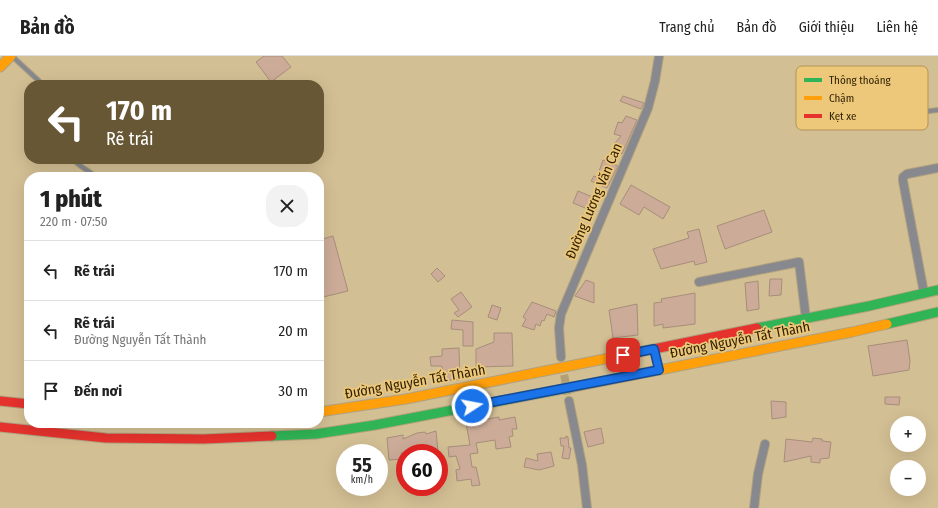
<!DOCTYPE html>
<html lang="vi">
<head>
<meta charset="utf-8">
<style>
	:root { --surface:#fff; --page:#f2f2f2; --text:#222; --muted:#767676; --line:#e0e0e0 }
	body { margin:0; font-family:"Fira Sans Condensed",sans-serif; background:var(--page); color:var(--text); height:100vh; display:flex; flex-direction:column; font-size:15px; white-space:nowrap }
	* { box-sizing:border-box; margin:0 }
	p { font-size:13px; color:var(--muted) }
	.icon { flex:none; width:22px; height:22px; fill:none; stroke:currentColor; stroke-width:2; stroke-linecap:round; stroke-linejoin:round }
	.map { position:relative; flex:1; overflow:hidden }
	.panel { position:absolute; left:24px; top:116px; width:300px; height:256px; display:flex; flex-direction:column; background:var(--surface); border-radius:16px; box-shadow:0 4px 16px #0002 }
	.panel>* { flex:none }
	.banner { position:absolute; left:24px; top:24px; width:300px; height:84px; border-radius:16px; box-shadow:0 4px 16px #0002; background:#675734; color:#fff; overflow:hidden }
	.controls { position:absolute; left:890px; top:360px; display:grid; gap:8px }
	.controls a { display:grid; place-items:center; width:36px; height:36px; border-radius:50%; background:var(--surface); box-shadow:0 4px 16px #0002; font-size:20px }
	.speed { position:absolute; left:336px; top:388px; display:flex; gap:8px; font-size:20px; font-weight:700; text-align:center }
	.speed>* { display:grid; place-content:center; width:52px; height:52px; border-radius:50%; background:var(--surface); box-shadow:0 4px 16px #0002; line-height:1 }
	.speed small { font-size:10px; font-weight:400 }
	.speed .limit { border:6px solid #d22; background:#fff; color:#111 }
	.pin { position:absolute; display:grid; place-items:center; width:34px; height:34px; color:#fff; margin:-17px; border-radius:8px; box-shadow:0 2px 6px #0006 }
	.me { position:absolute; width:44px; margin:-22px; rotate:79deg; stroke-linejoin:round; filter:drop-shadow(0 0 3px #0008) }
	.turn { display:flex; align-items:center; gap:14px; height:84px; padding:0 16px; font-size:18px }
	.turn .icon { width:52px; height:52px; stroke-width:2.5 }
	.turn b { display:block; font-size:28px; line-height:34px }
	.round { display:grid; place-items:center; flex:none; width:42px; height:42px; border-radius:16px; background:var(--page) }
	.head { display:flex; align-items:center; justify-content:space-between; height:68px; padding:0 16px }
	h1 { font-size:24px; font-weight:800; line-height:30px }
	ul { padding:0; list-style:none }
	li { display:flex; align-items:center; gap:12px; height:60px; padding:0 16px; border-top:1px solid var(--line) }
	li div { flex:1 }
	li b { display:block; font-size:15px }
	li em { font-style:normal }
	header { display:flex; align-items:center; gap:24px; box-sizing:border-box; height:56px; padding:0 20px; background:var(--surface); border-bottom:1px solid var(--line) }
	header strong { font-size:19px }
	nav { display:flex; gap:22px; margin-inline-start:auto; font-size:14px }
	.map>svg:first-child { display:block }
	.building { fill:#ccac98; stroke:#a68e7a }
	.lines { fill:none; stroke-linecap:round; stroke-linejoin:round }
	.street-tunnel { stroke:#b29f76; stroke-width:8; stroke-dasharray:8 4; stroke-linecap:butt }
	.lane-casing { stroke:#b0a17e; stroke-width:6 }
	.street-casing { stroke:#b0a17e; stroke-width:10 }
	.fast-casing { stroke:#b0a17e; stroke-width:11 }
	.slow-casing { stroke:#b0a17e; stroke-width:11 }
	.jam-casing { stroke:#b0a17e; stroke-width:11 }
	.lane { stroke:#87898f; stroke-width:4 }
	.street { stroke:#87898f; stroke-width:8 }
	.fast { stroke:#30b455; stroke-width:9 }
	.slow { stroke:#ff9f0a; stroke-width:9 }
	.jam { stroke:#e5322d; stroke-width:9 }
	.route-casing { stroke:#114b97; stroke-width:10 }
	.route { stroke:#1a73e8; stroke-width:7 }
	.labels { text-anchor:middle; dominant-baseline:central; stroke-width:3.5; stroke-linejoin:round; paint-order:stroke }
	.street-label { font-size:14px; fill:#2d1f00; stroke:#edc87a }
	.key { fill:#edc87a; stroke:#b39555; stroke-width:1 }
	.key-label { font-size:11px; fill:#2d1f00 }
</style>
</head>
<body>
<header>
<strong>Bản đồ</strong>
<nav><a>Trang chủ</a><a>Bản đồ</a><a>Giới thiệu</a><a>Liên hệ</a></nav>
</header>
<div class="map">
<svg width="938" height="452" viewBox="0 0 938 452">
	<rect width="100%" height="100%" fill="#d3bf94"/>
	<path class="building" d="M264 0H282L291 11 271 26 256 6Z
		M623 40 644 47 641 53 620 45Z
		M626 60 637 64 622 98 614 95 616 89 614 88 621 80 614 78 618 66 622 67Z
		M603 104 618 110 607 132 591 125 594 120 597 121Z
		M631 129 670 151 663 163 644 151 639 159 620 148Z
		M578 135 600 144 595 156 573 147Z
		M764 154 772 176 725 193 717 170Z
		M699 173 707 206 695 209 694 205 661 213 653 193 689 182 687 176Z
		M333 180 348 235 319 242V184Z
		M437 212 445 220 438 226 431 218Z
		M770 223H782L781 239 769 240Z
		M586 224 594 227V247L575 240Z
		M758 225 759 253 747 255 745 227Z
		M461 236 472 251 458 261 454 257 459 254 451 243Z
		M695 237V268L663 272V268L654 270V247L662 246 661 243Z
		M532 246 556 255 554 261 547 258 544 265 542 264 540 270 536 268 534 274 522 270 526 263 523 261Z
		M637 248 638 279 613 282 609 254Z
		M492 249 501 252 497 264 488 261Z
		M452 264 473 266V290H463V274L451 273Z
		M494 277H512L513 310 476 311V293L494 286Z
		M907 284 910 305 909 314 873 320 868 290Z
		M459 292 460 324H443L442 310H431L430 301 442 300V293Z
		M885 341H900L899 349 885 348Z
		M771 345 786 346V361L772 363Z
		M499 361V364L515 361 517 373H512L513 380 509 381 511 391 496 393 495 384 476 387 478 397 470 398 472 411H476L480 429 472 430 471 423 457 425 456 414 460 413 456 400 449 401 448 391 470 389 466 367Z
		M601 372 604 387 588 391 584 376Z
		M436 375 438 396 401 397 402 403 389 404 387 382 403 379V383L417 377 425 376 426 378Z
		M566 380 568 381 569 392H571L569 403 562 402 564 390H561L560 382H566Z
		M813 382 822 383V385L831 386 829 402 820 403V407L811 406V400L784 406 786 383 812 386Z
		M551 396 554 410 539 414 524 411 526 402 538 405 537 398Z"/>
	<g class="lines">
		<path class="street-tunnel" d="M562 307 569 345"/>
		<defs>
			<path id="lane" d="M13 1 39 25V29
				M921 56 938 54
				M73 103C79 111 89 114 96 121"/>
			<path id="street" d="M699 226 799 206 806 263
				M924 237 903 125V121L907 118 938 112
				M561 301 559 272 561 258 648 52 655 25 659 0
				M569 345 582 409 587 452
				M754 452 758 418 765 388"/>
			<path id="fast" d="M887 268 938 256
				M757 272 869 250 938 234
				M272 380 316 378 375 369 573 331"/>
			<path id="slow" d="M0 11 11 0
				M573 331 852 276 887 268
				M319 356 406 343 639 296"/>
			<path id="jam" d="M639 296 757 272
				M0 345 29 348
				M0 371 106 382 204 383 272 380"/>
		</defs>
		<use href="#lane" class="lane-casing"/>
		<use href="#street" class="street-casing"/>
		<use href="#fast" class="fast-casing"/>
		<use href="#slow" class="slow-casing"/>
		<use href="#jam" class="jam-casing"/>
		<use href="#lane" class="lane"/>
		<use href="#street" class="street"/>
		<use href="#fast" class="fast"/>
		<use href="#slow" class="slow"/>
		<use href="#jam" class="jam"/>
	</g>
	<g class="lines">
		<defs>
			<path id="route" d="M472 350 659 314 654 293 623 299"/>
		</defs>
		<use href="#route" class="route-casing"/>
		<use href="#route" class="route"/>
	</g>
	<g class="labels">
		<g class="street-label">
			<text transform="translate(594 145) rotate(-67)">Đường Lương Văn Can</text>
			<text transform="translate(740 284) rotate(-11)">Đường Nguyễn Tất Thành</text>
			<text transform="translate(415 326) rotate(-10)">Đường Nguyễn Tất Thành</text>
		</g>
	</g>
	<rect x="796" y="10" width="132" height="64" rx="6" class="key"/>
	<rect x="804" y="22" width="18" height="4" fill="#30b455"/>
	<rect x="804" y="40" width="18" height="4" fill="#ff9f0a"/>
	<rect x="804" y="58" width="18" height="4" fill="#e5322d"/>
	<g class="key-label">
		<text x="829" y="28">Thông thoáng</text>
		<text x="829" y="46">Chậm</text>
		<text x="829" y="64">Kẹt xe</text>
	</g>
</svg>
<div class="controls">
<a>+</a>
<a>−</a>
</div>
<div class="speed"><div>55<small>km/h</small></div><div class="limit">60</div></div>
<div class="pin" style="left:623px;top:299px;background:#d93025"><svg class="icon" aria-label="arrive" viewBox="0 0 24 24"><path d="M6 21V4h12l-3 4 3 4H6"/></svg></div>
<svg class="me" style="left:472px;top:350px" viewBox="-20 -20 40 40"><circle r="17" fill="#1a73e8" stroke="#fff" stroke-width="3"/><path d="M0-11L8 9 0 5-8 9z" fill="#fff"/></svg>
<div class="banner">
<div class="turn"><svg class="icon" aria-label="left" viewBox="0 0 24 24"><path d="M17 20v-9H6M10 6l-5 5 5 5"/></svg><div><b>170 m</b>Rẽ trái</div></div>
</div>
<section class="panel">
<div class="head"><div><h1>1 phút</h1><p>220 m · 07:50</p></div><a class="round"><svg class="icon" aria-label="close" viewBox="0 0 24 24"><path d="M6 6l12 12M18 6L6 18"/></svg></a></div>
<ul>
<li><svg class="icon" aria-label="left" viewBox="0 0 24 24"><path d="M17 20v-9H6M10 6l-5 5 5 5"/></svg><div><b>Rẽ trái</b></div><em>170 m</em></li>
<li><svg class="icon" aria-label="left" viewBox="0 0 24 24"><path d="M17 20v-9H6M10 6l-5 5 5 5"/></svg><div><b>Rẽ trái</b><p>Đường Nguyễn Tất Thành</p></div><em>20 m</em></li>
<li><svg class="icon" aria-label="arrive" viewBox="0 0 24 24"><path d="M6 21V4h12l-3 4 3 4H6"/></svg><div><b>Đến nơi</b></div><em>30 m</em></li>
</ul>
</section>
</div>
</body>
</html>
